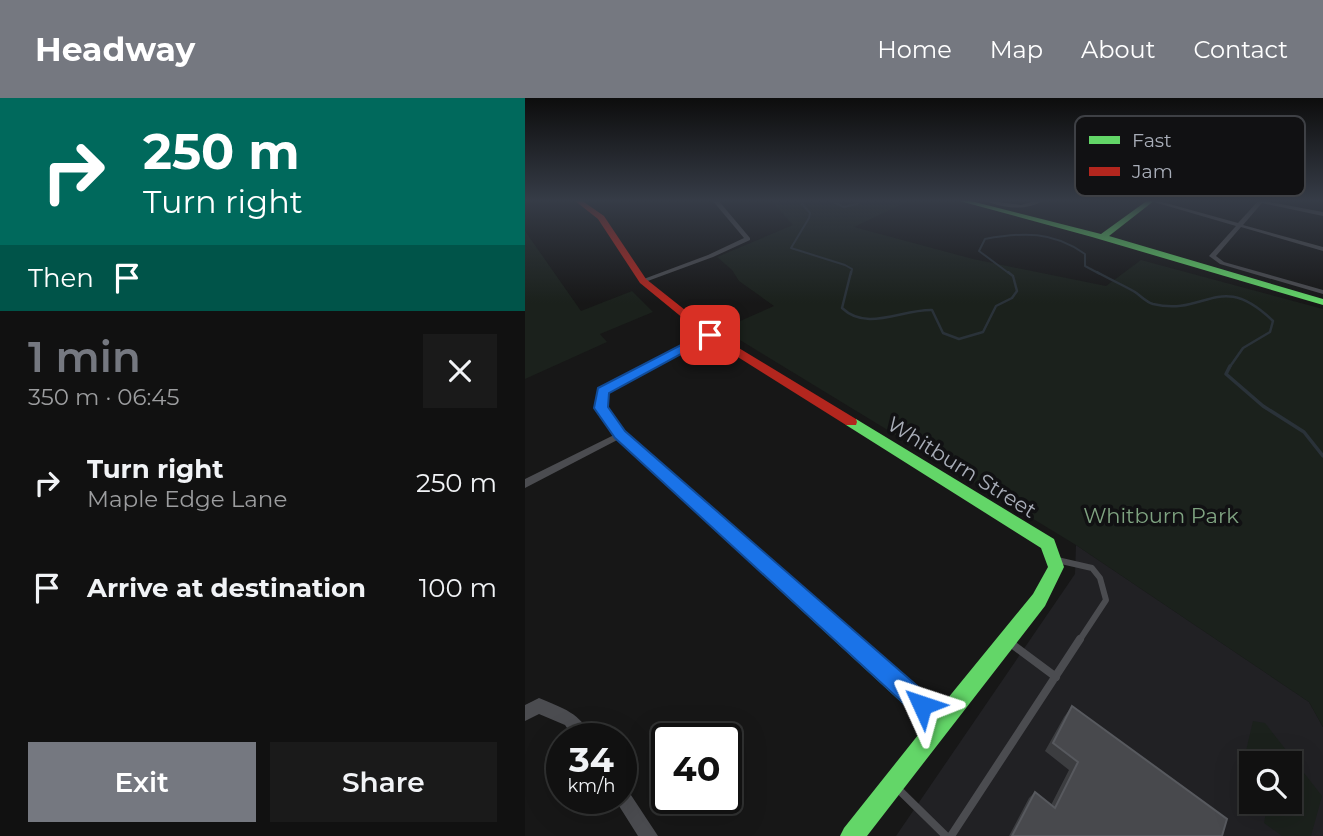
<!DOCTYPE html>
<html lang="en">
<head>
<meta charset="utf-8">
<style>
	:root { --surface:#111; --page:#1a1a1a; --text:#f1f3f6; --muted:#9c9d9f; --line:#303131; --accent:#757880 }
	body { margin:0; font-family:Montserrat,sans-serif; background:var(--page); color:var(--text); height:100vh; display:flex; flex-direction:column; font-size:26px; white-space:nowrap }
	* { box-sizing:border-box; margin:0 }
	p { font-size:23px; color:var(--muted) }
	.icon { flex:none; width:38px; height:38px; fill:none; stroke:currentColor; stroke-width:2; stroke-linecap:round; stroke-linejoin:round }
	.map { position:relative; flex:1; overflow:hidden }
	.panel { display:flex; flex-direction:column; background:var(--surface); width:525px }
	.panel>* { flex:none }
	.banner { background:#00695c; color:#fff; overflow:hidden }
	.tools { position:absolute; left:714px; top:653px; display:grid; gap:14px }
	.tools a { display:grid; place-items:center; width:63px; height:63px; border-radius:0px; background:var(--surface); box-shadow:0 7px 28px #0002,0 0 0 2px var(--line); font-size:35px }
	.speed { position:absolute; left:21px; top:625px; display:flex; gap:14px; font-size:35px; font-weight:700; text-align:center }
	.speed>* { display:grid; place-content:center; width:91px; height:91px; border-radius:50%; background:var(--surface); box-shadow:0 7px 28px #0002,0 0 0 2px var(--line); line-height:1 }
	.speed small { font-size:18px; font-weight:400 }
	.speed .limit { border:4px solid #111; border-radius:10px; background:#fff; color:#111 }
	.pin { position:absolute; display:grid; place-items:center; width:60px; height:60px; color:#fff; margin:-30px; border-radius:14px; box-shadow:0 4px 10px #0006 }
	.me { position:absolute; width:77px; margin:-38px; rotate:312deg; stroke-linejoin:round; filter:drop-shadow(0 0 5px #0008) }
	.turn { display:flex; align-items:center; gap:24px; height:147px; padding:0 28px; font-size:32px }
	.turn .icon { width:91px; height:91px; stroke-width:2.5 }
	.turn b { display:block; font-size:49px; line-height:60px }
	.then { display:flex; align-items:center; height:66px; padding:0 28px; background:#0003; gap:14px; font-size:26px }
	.round { display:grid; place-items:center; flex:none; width:74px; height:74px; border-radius:0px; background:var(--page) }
	.head { display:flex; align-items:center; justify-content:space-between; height:119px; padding:0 28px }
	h1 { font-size:42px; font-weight:600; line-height:52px; color:var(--accent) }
	.action { display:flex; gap:14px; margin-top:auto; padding:14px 28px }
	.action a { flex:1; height:80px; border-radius:0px; background:var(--accent); color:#fff; font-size:28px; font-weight:600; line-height:80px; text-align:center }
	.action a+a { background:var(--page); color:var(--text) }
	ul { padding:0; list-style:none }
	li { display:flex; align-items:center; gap:21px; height:105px; padding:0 28px }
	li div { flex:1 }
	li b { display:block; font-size:26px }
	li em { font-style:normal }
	header { display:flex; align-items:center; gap:42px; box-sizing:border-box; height:98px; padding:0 35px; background:var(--accent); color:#fff }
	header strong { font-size:33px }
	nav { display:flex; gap:38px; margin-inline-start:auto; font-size:24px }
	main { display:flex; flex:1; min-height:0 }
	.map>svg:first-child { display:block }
	.built { fill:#212124; fill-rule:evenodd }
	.green { fill:#1b211c }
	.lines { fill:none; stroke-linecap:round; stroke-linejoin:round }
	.stream-far2 { stroke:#2a3239; stroke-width:2 }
	.stream-far1 { stroke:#2a3239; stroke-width:2.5 }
	.stream { stroke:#2a3239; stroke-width:3.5 }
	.lane-far1 { stroke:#4b4c50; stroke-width:6 }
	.lane { stroke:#4b4c50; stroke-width:8 }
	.street { fill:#4b4c50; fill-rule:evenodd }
	.fast { fill:#63d668; fill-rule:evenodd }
	.jam { fill:#b3261e; fill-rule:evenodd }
	.wall { fill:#3c3d40 }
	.building { fill:#48494d; stroke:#57595e; stroke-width:2 }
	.route { fill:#1a73e8; stroke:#114b97; stroke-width:2 }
	.labels { text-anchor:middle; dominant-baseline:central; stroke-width:7; stroke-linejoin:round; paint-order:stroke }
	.street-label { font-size:21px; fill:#a8adb8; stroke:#111113 }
	.park-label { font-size:21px; fill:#7fa381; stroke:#111113 }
	.key { fill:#111113; stroke:#3e4045; stroke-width:2 }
	.key-label { font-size:19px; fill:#a8adb8 }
</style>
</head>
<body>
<header>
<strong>Headway</strong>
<nav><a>Home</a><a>Map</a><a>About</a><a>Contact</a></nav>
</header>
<main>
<section class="panel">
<div class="banner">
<div class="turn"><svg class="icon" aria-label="right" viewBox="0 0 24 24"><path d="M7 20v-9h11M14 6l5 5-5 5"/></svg><div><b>250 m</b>Turn right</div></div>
<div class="then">Then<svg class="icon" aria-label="arrive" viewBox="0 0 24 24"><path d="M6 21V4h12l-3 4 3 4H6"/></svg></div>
</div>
<div class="head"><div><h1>1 min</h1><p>350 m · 06:45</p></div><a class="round"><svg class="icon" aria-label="close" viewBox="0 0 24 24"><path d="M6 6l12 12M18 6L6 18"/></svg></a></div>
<ul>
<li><svg class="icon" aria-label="right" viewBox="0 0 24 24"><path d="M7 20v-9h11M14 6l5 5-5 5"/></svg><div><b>Turn right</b><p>Maple Edge Lane</p></div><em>250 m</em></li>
<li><svg class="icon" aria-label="arrive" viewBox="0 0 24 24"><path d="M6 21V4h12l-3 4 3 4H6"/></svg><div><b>Arrive at destination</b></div><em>100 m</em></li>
</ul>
<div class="action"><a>Exit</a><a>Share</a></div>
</section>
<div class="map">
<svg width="798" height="738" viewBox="0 0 798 738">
	<rect width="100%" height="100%" fill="#171717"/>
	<path class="built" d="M551 447 784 604 798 629V738H371L550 476ZM726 665H765V704H726Z"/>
	<path class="green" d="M245 102H386L329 129 448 161 581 188 616 162 798 211V629L784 604 551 447 197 231 249 208 214 183 207 172 192 159 268 127Z
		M0 133 56 213 107 193 128 214 75 236 82 244 0 281Z
		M728 623 740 625 797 698 786 738H757L739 725 743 704H765V665H727L721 653Z"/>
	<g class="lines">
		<path class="stream-far2" d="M278 102 277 106 285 115 284 120 266 150 320 167 327 171 326 176
			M304 102 319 109 332 106 335 102
			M485 176 454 153 460 141C498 134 528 133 560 156V168L575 176"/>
		<path class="stream-far1" d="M326 174 317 210C342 234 377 211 407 212L418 235 434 241 458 234 471 208 487 200 492 193 488 178 483 174
			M572 174C584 181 598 187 610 194 616 198 621 204 628 206 682 219 694 171 748 223L745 234 718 250 704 270"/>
		<path class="stream" d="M705 268 701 276 738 308 779 334 798 358"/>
		<path class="lane-far1" d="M532 462 567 470 575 480 581 502 554 543"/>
		<path class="lane" d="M484 544 531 579
			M371 689 421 738
			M426 738 555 541"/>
		<path class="street" d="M187 102H193L225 140V142L188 159 120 184H116V182L183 157 219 140Z
			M458 102 496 107 512 102H519C501 114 477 110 458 102Z
			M622 102H630L713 125 734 102 798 114V118L737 105 718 127 798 149V153L716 129 691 158 699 164 798 192V196L695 166 684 158 711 128Z
			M95 334 100 337 98 339 0 390V381Z
			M14 600C37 610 57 615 66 640H49L40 627 14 616 0 623V607Z
			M96 689 102 691 133 738H113L89 700H96Z"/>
		<path class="fast" d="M431 102H442L576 136 623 102H630L584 138 798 201V207L567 139Z
			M185 234 189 235V239L83 295 82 310 100 334 414 611 508 496 523 469 516 450 321 327 320 324 321 321H331L529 441 539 469 520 508 342 738H315L319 730 401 627 90 340 70 310 73 290Z"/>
		<path class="jam" d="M49 102H56L79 118 121 181 189 235 331 321 332 324 331 327H321L181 239 115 185 73 121Z"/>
	</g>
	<path class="wall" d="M547 608 697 738H484L504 700 510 694 526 707 544 672 520 653 539 619Z"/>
	<path class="building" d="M547 608 702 721 697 738H487L510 694 530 710 553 664 528 645Z"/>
	<linearGradient id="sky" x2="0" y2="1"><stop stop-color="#0d0d0d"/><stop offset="0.5" stop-color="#363c47"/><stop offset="1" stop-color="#363c47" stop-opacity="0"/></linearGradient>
	<rect width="798" height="205" fill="url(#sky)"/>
	<path class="route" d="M181 234 191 237 84 295 83 309 100 333 405 599 408 607 405 615 397 619 389 615 90 340 69 310 73 290Z"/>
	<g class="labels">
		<g class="street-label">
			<text transform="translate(437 369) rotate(32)">Whitburn Street</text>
		</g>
		<g class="park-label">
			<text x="636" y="417">Whitburn Park</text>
		</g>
	</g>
	<rect x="550" y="18" width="230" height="80" rx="10" class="key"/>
	<rect x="564" y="38" width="31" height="8" fill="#63d668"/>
	<rect x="564" y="69" width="31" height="9" fill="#b3261e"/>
	<g class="key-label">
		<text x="607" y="49">Fast</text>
		<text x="607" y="80">Jam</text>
	</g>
</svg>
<div class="tools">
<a><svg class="icon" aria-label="search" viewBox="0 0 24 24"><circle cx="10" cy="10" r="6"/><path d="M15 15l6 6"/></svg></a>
</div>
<div class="speed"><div>34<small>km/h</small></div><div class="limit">40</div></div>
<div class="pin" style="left:185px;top:237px;background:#d93025"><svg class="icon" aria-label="arrive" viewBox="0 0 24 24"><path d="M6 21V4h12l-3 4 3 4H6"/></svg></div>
<svg class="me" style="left:397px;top:607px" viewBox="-20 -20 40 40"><path d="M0-17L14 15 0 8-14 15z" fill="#1a73e8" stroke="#fff" stroke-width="4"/></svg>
</div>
</main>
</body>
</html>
